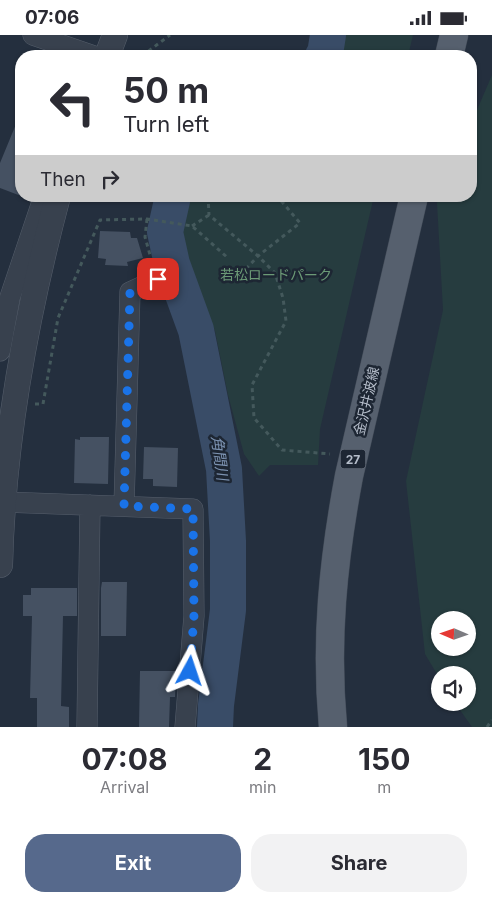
<!DOCTYPE html>
<html lang="en">
<head>
<meta charset="utf-8">
<style>
	:root { --surface:#fff; --page:#f2f2f3; --text:#2b2b33; --muted:#7c7c81; --accent:#56698c }
	body { margin:0; font-family:Inter,"Noto Sans JP",sans-serif; background:var(--page); color:var(--text); height:100vh; display:flex; flex-direction:column; font-size:19px; white-space:nowrap }
	* { box-sizing:border-box; margin:0 }
	p { font-size:16px; color:var(--muted) }
	.icon { flex:none; width:28px; height:28px; fill:none; stroke:currentColor; stroke-width:2; stroke-linecap:round; stroke-linejoin:round }
	.map { position:relative; height:692px; overflow:hidden }
	.sheet { display:flex; flex-direction:column; background:var(--surface); flex:1 }
	.sheet>* { flex:none }
	.banner { position:absolute; left:15px; top:15px; width:462px; height:152px; border-radius:20px; box-shadow:0 1px 4px #0004; background:#fff; color:var(--text); overflow:hidden }
	.needle { width:32px; rotate:272deg }
	.buttons { position:absolute; left:431px; top:576px; display:grid; gap:10px }
	.buttons a { display:grid; place-items:center; width:45px; height:45px; border-radius:50%; background:var(--surface); box-shadow:0 1px 4px #0004; font-size:25px }
	.pin { position:absolute; display:grid; place-items:center; width:42px; height:42px; color:#fff; margin:-21px; border-radius:10px; box-shadow:0 2px 8px #0006 }
	.me { position:absolute; width:55px; margin:-28px; rotate:5deg; stroke-linejoin:round; filter:drop-shadow(0 0 4px #0008) }
	.turn { display:flex; align-items:center; gap:18px; height:105px; padding:0 25px; font-size:22px }
	.turn .icon { width:65px; height:65px; stroke-width:2.5 }
	.turn b { display:block; font-size:35px; line-height:42px }
	.then { display:flex; align-items:center; height:48px; padding:0 25px; background:#0003; gap:10px; font-size:19px }
	.eta { display:flex; justify-content:space-evenly; align-items:center; height:85px; text-align:center }
	.eta b { font-size:30px; font-weight:700; line-height:35px }
	.cta { display:flex; gap:10px; margin-top:auto; padding:10px 25px }
	.cta a { flex:1; height:58px; border-radius:20px; background:var(--accent); color:#fff; font-size:20px; font-weight:700; line-height:58px; text-align:center }
	.cta a+a { background:var(--page); color:var(--text) }
	.status { display:flex; justify-content:space-between; align-items:center; height:35px; padding:0 25px; background:var(--surface); direction:ltr }
	.status svg { height:14px; fill:currentColor }
	.map>svg:first-child { display:block }
	.green { fill:#263c3f; fill-rule:evenodd }
	.lines { fill:none; stroke-linecap:round; stroke-linejoin:round }
	.river { stroke:#394c67; stroke-width:36 }
	.building { fill:#455162 }
	.minor-casing { stroke:#565f6c; stroke-width:21 }
	.tertiary-casing { stroke:#565f6c; stroke-width:26 }
	.primary-casing { stroke:#414a57; stroke-width:29 }
	.path { stroke:#44595c; stroke-width:3; stroke-dasharray:4 4; stroke-linecap:butt }
	.minor { stroke:#38414e; stroke-width:20 }
	.tertiary { stroke:#38414e; stroke-width:25 }
	.primary { stroke:#56606e; stroke-width:28 }
	.route { stroke:#1a73e8; stroke-width:9; stroke-dasharray:0 16.2 }
	.labels { text-anchor:middle; dominant-baseline:central; stroke-width:5; stroke-linejoin:round; paint-order:stroke }
	.shield { fill:#1d2633; stroke:#878f9c; stroke-width:1 }
	.shield-label { font-size:12px; font-weight:bold; fill:#b4bcc9 }
	.park-label { font-size:14px; fill:#6b9a76; stroke:#1d2633 }
	.street-label { font-size:14px; fill:#b4bcc9; stroke:#1d2633 }
	.water-label { font-size:15px; font-style:italic; fill:#7c92b1; stroke:#1d2633 }
</style>
</head>
<body>
<div class="status"><b>07:06</b><svg viewBox="0 0 49 12"><path d="M0 12V9h3v3zM5 12V6h3v6zM10 12V3h3v9zM15 12V0h3v12zM26 1h20v11H26zM47 4h2v5h-2z"/></svg></div>
<div class="map">
<svg width="492" height="692" viewBox="0 0 492 692">
	<rect width="100%" height="100%" fill="#242f3e"/>
	<path class="green" d="M331 0H413L408 21H323L325 19Z
		M492 40V692H472L455 668H468V640H440V644L425 619 406 446 443 275 437 168 440 161H471V89ZM440 585H468V612H440Z
		M173 161H374L320 394 318 430H270L259 441 244 419 228 360 215 296 201 263 172 229 165 197Z"/>
	<g class="lines">
		<path class="river" d="M323 21 325 19 328 0
			M173 161 165 197 172 229 196 295 224 434 228 506V575L216 670 215 692"/>
	</g>
	<path class="building" d="M21 77V161L0 153V128Z
		M100 196 130 197 131 203H137L143 223 127 227 128 231 105 230 106 224 98 223Z
		M80 402H109L108 449 74 448 75 404 80 405Z
		M144 412 178 413 177 452 153 451V444H143Z
		M102 547H127L126 601H101V553Z
		M31 553H77V581H63L61 671 69 672V692H37V663H30L32 581H23V560H31Z
		M140 636H176L175 662H170L169 692H139Z"/>
	<g class="lines">
		<defs>
			<path id="minor" d="M33 0 94 21
				M0 316 10 262 44 161
				M4 467 193 474 194 581 185 692
				M124 471 130 257 158 244
				M87 692 90 470"/>
			<path id="tertiary" d="M107 21 115 0
				M0 530C3 406 26 281 58 161"/>
			<path id="primary" d="M449 21 454 0
				M333 692C325 606 333 526 349 441L414 161"/>
		</defs>
		<use href="#minor" class="minor-casing"/>
		<use href="#tertiary" class="tertiary-casing"/>
		<use href="#primary" class="primary-casing"/>
		<path class="path" d="M142 21 170 0
			M208 161 209 180 258 221 275 238 283 263 286 286 252 350 254 383 282 415 330 419
			M147 184 145 202 152 227
			M192 191 209 180
			M246 234 258 221 300 188 277 161
			M35 369H43L58 283 100 185 147 184 192 191 228 223
			M487 692 492 685"/>
		<use href="#minor" class="minor"/>
		<use href="#tertiary" class="tertiary"/>
		<use href="#primary" class="primary"/>
	</g>
	<g class="lines">
		<path class="route" d="M158 244 130 257 124 471 193 474 194 580 190 636"/>
	</g>
	<g class="labels">
		<rect class="shield" x="340.5" y="414.5" width="25" height="19" rx="4"/>
		<g class="shield-label">
			<text x="353" y="424">27</text>
		</g>
		<g class="park-label">
			<text x="276" y="239">若松ロードパーク</text>
		</g>
		<g class="street-label">
			<text transform="translate(366 366) rotate(-77)">金沢井波線</text>
		</g>
		<g class="water-label">
			<text transform="translate(220 423) rotate(82)">角間川</text>
		</g>
	</g>
</svg>
<div class="buttons">
<a><svg class="needle" viewBox="-14 -14 28 28"><path d="M0-13l5 13h-10z" fill="#e53935"/><path d="M0 13l5-13h-10z" fill="#7c7c81"/></svg></a>
<a><svg class="icon" aria-label="sound" viewBox="0 0 24 24"><path d="M4 9h4l5-4v14l-5-4H4zM17 9q2 3 0 6"/></svg></a>
</div>
<div class="pin" style="left:158px;top:244px;background:#d93025"><svg class="icon" aria-label="arrive" viewBox="0 0 24 24"><path d="M6 21V4h12l-3 4 3 4H6"/></svg></div>
<svg class="me" style="left:190px;top:636px" viewBox="-20 -20 40 40"><path d="M0-17L14 15 0 8-14 15z" fill="#1a73e8" stroke="#fff" stroke-width="4"/></svg>
<div class="banner">
<div class="turn"><svg class="icon" aria-label="left" viewBox="0 0 24 24"><path d="M17 20v-9H6M10 6l-5 5 5 5"/></svg><div><b>50 m</b>Turn left</div></div>
<div class="then">Then<svg class="icon" aria-label="right" viewBox="0 0 24 24"><path d="M7 20v-9h11M14 6l5 5-5 5"/></svg></div>
</div>
</div>
<section class="sheet">
<div class="eta">
<div><b>07:08</b><p>Arrival</p></div>
<div><b>2</b><p>min</p></div>
<div><b>150</b><p>m</p></div>
</div>
<div class="cta"><a>Exit</a><a>Share</a></div>
</section>
</body>
</html>
